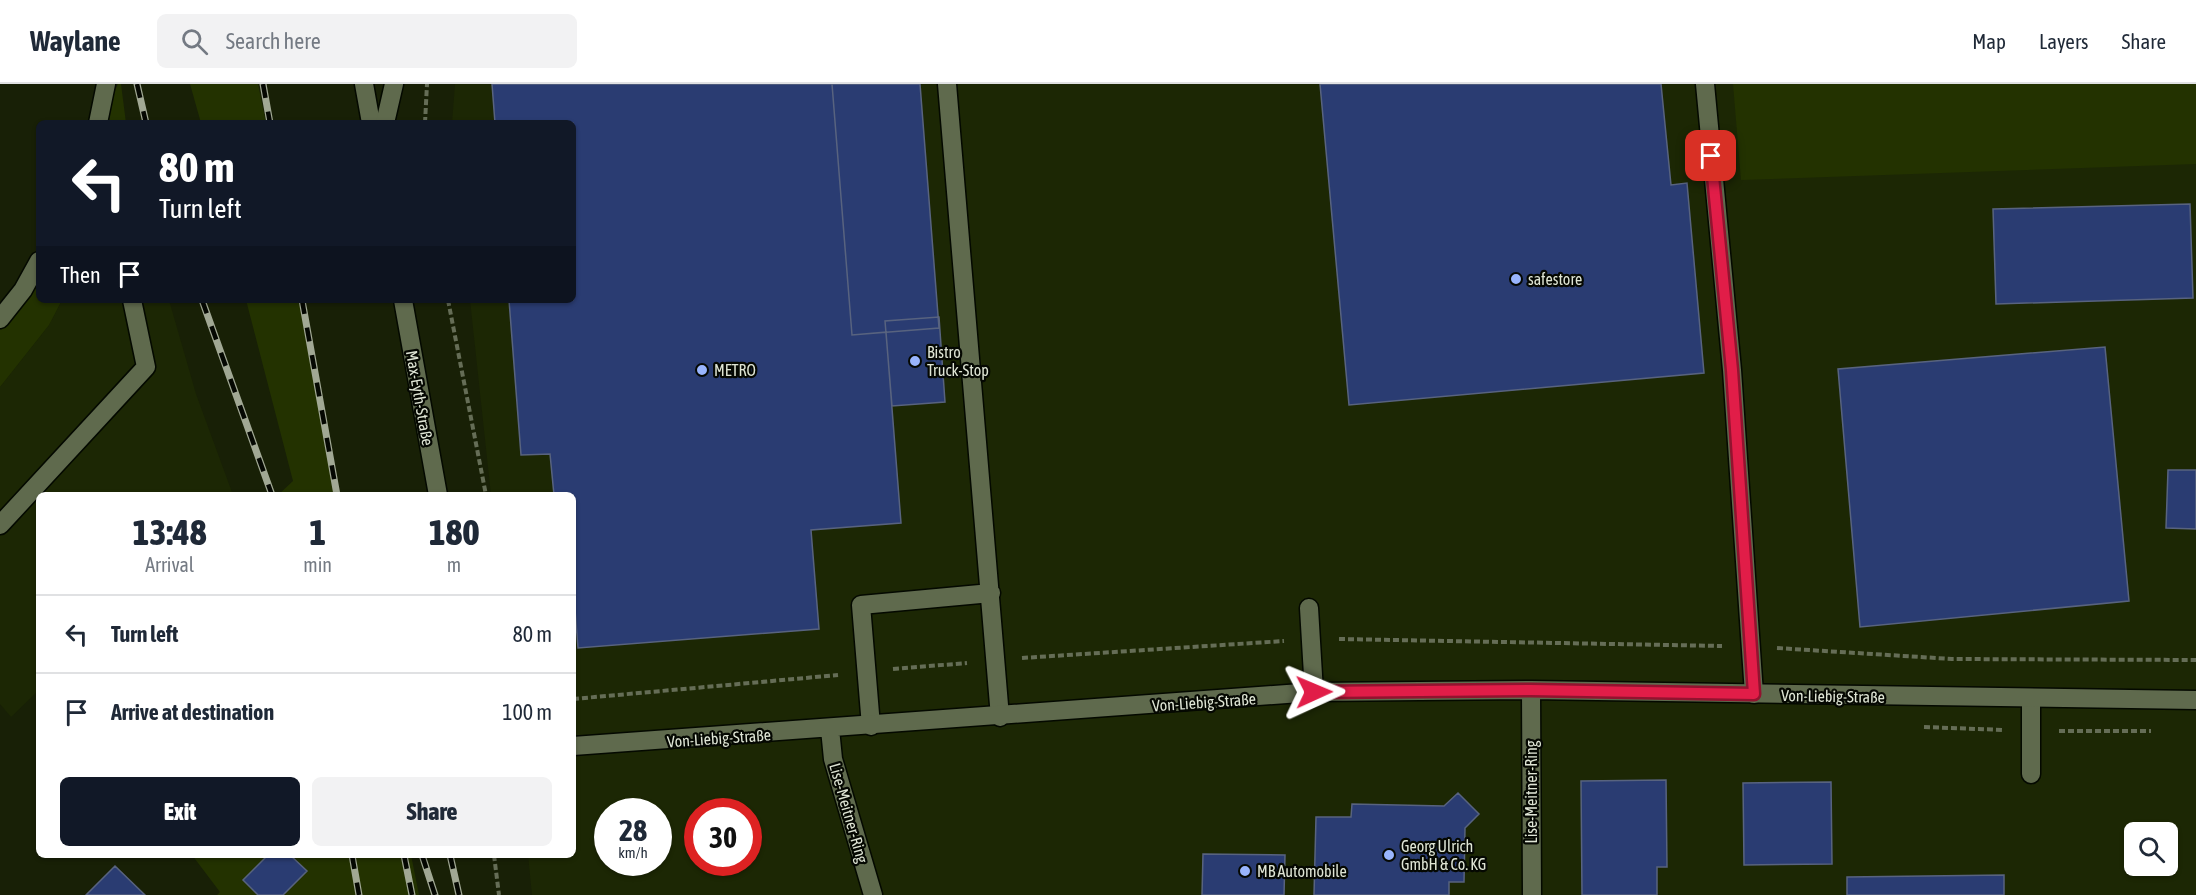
<!DOCTYPE html>
<html lang="en">
<head>
<meta charset="utf-8">
<style>
	:root { --surface:#fff; --page:#f2f2f3; --text:#1f2937; --muted:#747a83; --line:#e0e1e3; --accent:#111827 }
	body { margin:0; font-family:"Asap Condensed",sans-serif; background:var(--page); color:var(--text); height:100vh; display:flex; flex-direction:column; font-size:22px; white-space:nowrap }
	* { box-sizing:border-box; margin:0 }
	p { font-size:20px; color:var(--muted) }
	.icon { flex:none; width:33px; height:33px; fill:none; stroke:currentColor; stroke-width:2; stroke-linecap:round; stroke-linejoin:round }
	.map { position:relative; flex:1; overflow:hidden }
	.sheet { position:absolute; left:36px; top:408px; width:540px; height:366px; display:flex; flex-direction:column; background:var(--surface); border-radius:9px; box-shadow:0 2px 4px #0004 }
	.sheet>* { flex:none }
	.guide { position:absolute; left:36px; top:36px; width:540px; height:183px; border-radius:9px; box-shadow:0 2px 4px #0004; background:#111827; color:#fff; overflow:hidden }
	.tools { position:absolute; left:2124px; top:738px; display:grid; gap:12px }
	.tools a { display:grid; place-items:center; width:54px; height:54px; border-radius:9px; background:var(--surface); box-shadow:0 2px 4px #0004; font-size:30px }
	.speed { position:absolute; left:594px; top:714px; display:flex; gap:12px; font-size:30px; font-weight:700; text-align:center }
	.speed>* { display:grid; place-content:center; width:78px; height:78px; border-radius:50%; background:var(--surface); box-shadow:0 2px 4px #0004; line-height:1 }
	.speed small { font-size:15px; font-weight:400 }
	.speed .limit { border:9px solid #d22; background:#fff; color:#111 }
	.pin { position:absolute; display:grid; place-items:center; width:51px; height:51px; color:#fff; margin:-26px; border-radius:12px; box-shadow:0 3px 9px #0006 }
	.me { position:absolute; width:66px; margin:-33px; rotate:89deg; stroke-linejoin:round; filter:drop-shadow(0 0 4px #0008) }
	.turn { display:flex; align-items:center; gap:21px; height:126px; padding:0 24px; font-size:27px }
	.turn .icon { width:78px; height:78px; stroke-width:2.5 }
	.turn b { display:block; font-size:42px; line-height:51px }
	.then { display:flex; align-items:center; height:57px; padding:0 24px; background:#0003; gap:12px; font-size:22px }
	.eta { display:flex; justify-content:space-evenly; align-items:center; height:102px; text-align:center }
	.eta b { font-size:36px; font-weight:800; line-height:42px }
	.action { display:flex; gap:12px; margin-top:auto; padding:12px 24px }
	.action a { flex:1; height:69px; border-radius:9px; background:var(--accent); color:#fff; font-size:24px; font-weight:800; line-height:69px; text-align:center }
	.action a+a { background:var(--page); color:var(--text) }
	ul { padding:0; list-style:none }
	li { display:flex; align-items:center; gap:18px; height:78px; padding:0 24px; border-top:2px solid var(--line) }
	li div { flex:1 }
	li b { display:block; font-size:22px }
	li em { font-style:normal }
	header { display:flex; align-items:center; gap:36px; box-sizing:border-box; height:84px; padding:0 30px; background:var(--surface); border-bottom:2px solid var(--line) }
	header strong { font-size:28px }
	nav { display:flex; gap:33px; margin-inline-start:auto; font-size:21px }
	.search { width:420px; height:54px; background:var(--page); display:flex; align-items:center; gap:15px; box-sizing:border-box; padding:0 21px; border-radius:9px; color:var(--muted); font-size:22px }
	.map>svg:first-child { display:block }
	.built { fill:#1c2704; fill-rule:evenodd }
	.green { fill:#233200 }
	.building { fill:#2a3c72; stroke:#58637f; stroke-width:1.5 }
	.lines { fill:none; stroke-linecap:round; stroke-linejoin:round }
	.lane-casing { stroke:#040900; stroke-width:21 }
	.street-casing { stroke:#040900; stroke-width:21 }
	.secondary-casing { stroke:#040900; stroke-width:21 }
	.path { stroke:#656d56; stroke-width:4; stroke-dasharray:6 3; stroke-linecap:butt }
	.lane { stroke:#5f6a4d; stroke-width:18 }
	.street { stroke:#5f6a4d; stroke-width:18 }
	.secondary { stroke:#5f6a4d; stroke-width:18 }
	.rail-casing { stroke:#a1a894; stroke-width:7 }
	.rail { stroke:#050802; stroke-width:4.5; stroke-dasharray:14; stroke-linecap:butt }
	.route-casing { stroke:#92132f; stroke-width:15 }
	.route { stroke:#e11d48; stroke-width:10 }
	.poi-dot { fill:#99b5fd; stroke:#050802; stroke-width:2 }
	.labels { text-anchor:middle; dominant-baseline:central; stroke-width:4.5; stroke-linejoin:round; paint-order:stroke }
	.poi-label { font-size:16px; fill:#dfe5d5; stroke:#050802; text-anchor:start }
	.street-label { font-size:16px; fill:#dfe5d5; stroke:#050802 }
</style>
</head>
<body>
<header>
<strong>Waylane</strong>
<div class="search"><svg class="icon" aria-label="search" viewBox="0 0 24 24"><circle cx="10" cy="10" r="6"/><path d="M15 15l6 6"/></svg>Search here</div>
<nav><a>Map</a><a>Layers</a><a>Share</a></nav>
</header>
<div class="map">
<svg width="2196" height="811" viewBox="0 0 2196 811">
	<rect width="100%" height="100%" fill="#182006"/>
	<path class="built" d="M455 0H2196V811H532L528 771H573V411H491L470 216H573V39H452ZM608 728H658V778H608ZM698 728H748V778H698ZM2134 748H2168V782H2134Z
		M62 216H169L196 310 233 411H39V606L11 633 0 620V303L49 241Z"/>
	<path class="green" d="M118 0H121L126 39H100Z
		M190 0H258L266 39H201Z
		M1733 0H2196V80L1741 96Z
		M39 177V216H62L49 241 0 303V235Z
		M246 216H300L339 411H278L293 397Z
		M192 771H411L419 811H217L220 808Z"/>
	<path class="building" d="M492 0H832L852 251 886 248 901 439 811 446 819 545 578 564 573 500V411H554L550 370 521 371 509 216H573V39H495Z
		M832 0H920L939 244 852 251Z
		M1320 0H1661L1671 101 1687 99 1704 289 1349 321Z
		M2190 120 2193 214 1996 220 1993 125Z
		M939 233 945 318 892 322 885 237Z
		M2105 263 2129 517 1860 543 1838 285Z
		M2168 386H2196V445L2166 444Z
		M1666 696 1667 783H1657V811H1582L1581 697Z
		M1831 698 1832 780 1744 781 1743 699Z
		M1458 709 1479 730 1465 744 1464 798H1449V811H1314L1316 733H1351L1352 720 1444 722Z
		M1203 770 1285 771 1284 811H1202Z
		M268 771H290L307 787 283 811H258L243 796Z
		M115 782 145 811H86Z
		M2004 791V811H1847V793Z"/>
	<g class="lines">
		<defs>
			<path id="lane" d="M947 0 1000 633
				M1705 0 1732 286 1754 610
				M0 441 146 283 132 216
				M1309 524 1314 608
				M2031 615V690
				M871 642 861 521 991 509"/>
			<path id="street" d="M364 0 371 39
				M403 216 438 411
				M1531 606 1532 811
				M830 645 833 675 873 811
				M573 662 1314 608 1531 606 2196 616"/>
			<path id="secondary" d="M98 39 106 0
				M385 39 394 0
				M0 235 23 206 39 177"/>
		</defs>
		<use href="#lane" class="lane-casing"/>
		<use href="#street" class="street-casing"/>
		<use href="#secondary" class="secondary-casing"/>
		<path class="path" d="M425 39 427 0
			M448 216 486 411
			M1339 555 1722 562
			M1777 564 1952 575 2196 576
			M1022 574 1284 557
			M893 585 967 579
			M573 615 838 591
			M1924 643 2004 646
			M2059 647H2151
			M494 771 499 811"/>
		<use href="#lane" class="lane"/>
		<use href="#street" class="street"/>
		<use href="#secondary" class="secondary"/>
		<defs>
			<path id="rail" d="M137 0 146 39
				M263 0 270 39
				M202 216 272 411
				M302 216 337 411
				M352 771 359 811
				M404 771 412 811
				M422 771 435 811
				M450 771 459 811"/>
		</defs>
		<use href="#rail" class="rail-casing"/>
		<use href="#rail" class="rail"/>
	</g>
	<g class="lines">
		<defs>
			<path id="route" d="M1314 608 1531 606 1754 610 1732 286 1711 72"/>
		</defs>
		<use href="#route" class="route-casing"/>
		<use href="#route" class="route"/>
	</g>
	<g class="poi-dot">
		<circle cx="1516" cy="195" r="6"/>
		<circle cx="915" cy="277" r="6"/>
		<circle cx="702" cy="286" r="6"/>
		<circle cx="1389" cy="771" r="6"/>
		<circle cx="1245" cy="787" r="6"/>
	</g>
	<g class="labels">
		<g class="poi-label">
			<text x="1528" y="195">safestore</text>
			<text x="927" y="268">Bistro<tspan x="927" dy="18">Truck-Stop</tspan></text>
			<text x="714" y="286">METRO</text>
			<text x="1401" y="762">Georg Ulrich<tspan x="1401" dy="18">GmbH &amp; Co. KG</tspan></text>
			<text x="1257" y="787">MB Automobile</text>
		</g>
		<g class="street-label">
			<text transform="translate(420 314) rotate(80)">Max-Eyth-Straße</text>
			<text transform="translate(1833 612) rotate(1)">Von-Liebig-Straße</text>
			<text transform="translate(1204 618) rotate(-4)">Von-Liebig-Straße</text>
			<text transform="translate(719 654) rotate(-4)">Von-Liebig-Straße</text>
			<text transform="translate(1531 708) rotate(-90)">Lise-Meitner-Ring</text>
			<text transform="translate(849 729) rotate(74)">Lise-Meitner-Ring</text>
		</g>
	</g>
</svg>
<div class="tools">
<a><svg class="icon" aria-label="search" viewBox="0 0 24 24"><circle cx="10" cy="10" r="6"/><path d="M15 15l6 6"/></svg></a>
</div>
<div class="speed"><div>28<small>km/h</small></div><div class="limit">30</div></div>
<div class="pin" style="left:1711px;top:72px;background:#d93025"><svg class="icon" aria-label="arrive" viewBox="0 0 24 24"><path d="M6 21V4h12l-3 4 3 4H6"/></svg></div>
<svg class="me" style="left:1314px;top:608px" viewBox="-20 -20 40 40"><path d="M0-17L14 15 0 8-14 15z" fill="#e11d48" stroke="#fff" stroke-width="4"/></svg>
<div class="guide">
<div class="turn"><svg class="icon" aria-label="left" viewBox="0 0 24 24"><path d="M17 20v-9H6M10 6l-5 5 5 5"/></svg><div><b>80 m</b>Turn left</div></div>
<div class="then">Then<svg class="icon" aria-label="arrive" viewBox="0 0 24 24"><path d="M6 21V4h12l-3 4 3 4H6"/></svg></div>
</div>
<section class="sheet">
<div class="eta">
<div><b>13:48</b><p>Arrival</p></div>
<div><b>1</b><p>min</p></div>
<div><b>180</b><p>m</p></div>
</div>
<ul>
<li><svg class="icon" aria-label="left" viewBox="0 0 24 24"><path d="M17 20v-9H6M10 6l-5 5 5 5"/></svg><div><b>Turn left</b></div><em>80 m</em></li>
<li><svg class="icon" aria-label="arrive" viewBox="0 0 24 24"><path d="M6 21V4h12l-3 4 3 4H6"/></svg><div><b>Arrive at destination</b></div><em>100 m</em></li>
</ul>
<div class="action"><a>Exit</a><a>Share</a></div>
</section>
</div>
</body>
</html>
